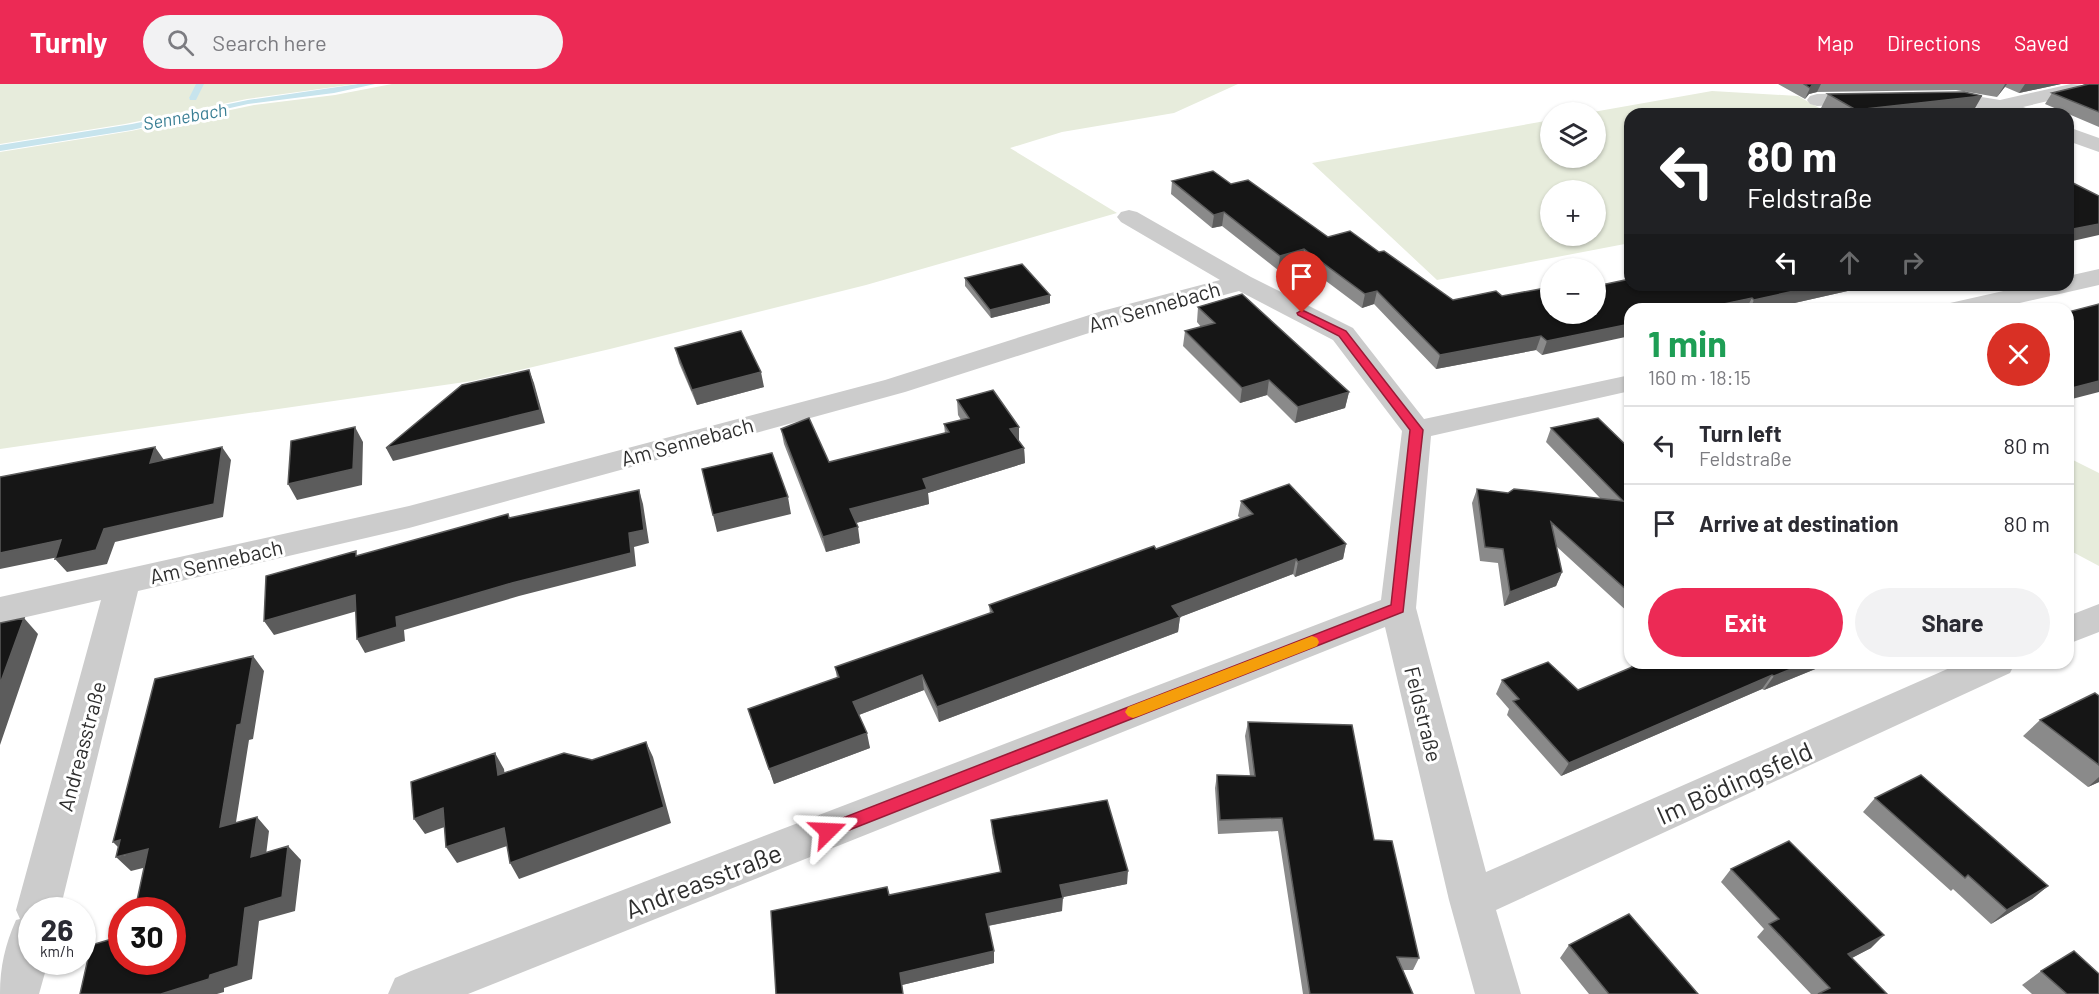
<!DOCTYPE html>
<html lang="en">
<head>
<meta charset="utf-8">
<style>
	:root { --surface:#fff; --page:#f2f2f3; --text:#2b2b33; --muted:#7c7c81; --line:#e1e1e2; --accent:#ec2a55 }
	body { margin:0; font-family:Barlow,sans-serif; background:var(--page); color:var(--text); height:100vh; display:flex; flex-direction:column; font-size:22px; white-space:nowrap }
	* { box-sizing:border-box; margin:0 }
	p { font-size:20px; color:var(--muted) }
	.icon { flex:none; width:33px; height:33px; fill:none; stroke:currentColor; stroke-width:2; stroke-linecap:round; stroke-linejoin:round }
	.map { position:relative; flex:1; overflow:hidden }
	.panel { position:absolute; left:1624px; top:219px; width:450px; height:366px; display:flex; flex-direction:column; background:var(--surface); border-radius:18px; box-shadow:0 2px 4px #0004 }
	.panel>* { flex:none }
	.top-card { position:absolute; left:1624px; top:24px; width:450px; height:183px; border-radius:18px; box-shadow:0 2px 4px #0004; background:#202124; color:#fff; overflow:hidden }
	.buttons { position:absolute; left:1540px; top:18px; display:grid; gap:12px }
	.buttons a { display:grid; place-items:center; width:66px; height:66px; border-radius:50%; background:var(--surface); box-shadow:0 2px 4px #0004; font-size:30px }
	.speed { position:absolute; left:18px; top:813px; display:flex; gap:12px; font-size:30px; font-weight:700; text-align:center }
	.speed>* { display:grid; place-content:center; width:78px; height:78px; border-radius:50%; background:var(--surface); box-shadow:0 2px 4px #0004; line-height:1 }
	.speed small { font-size:15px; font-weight:400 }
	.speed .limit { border:9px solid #d22; background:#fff; color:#111 }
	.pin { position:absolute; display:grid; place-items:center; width:51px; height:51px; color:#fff; margin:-62px -26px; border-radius:50% 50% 50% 0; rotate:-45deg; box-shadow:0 0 6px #0007 }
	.pin .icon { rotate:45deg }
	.me { position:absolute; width:66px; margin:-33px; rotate:69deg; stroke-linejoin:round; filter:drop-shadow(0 0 4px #0008) }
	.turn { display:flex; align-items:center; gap:21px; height:126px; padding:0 24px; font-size:27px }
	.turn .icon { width:78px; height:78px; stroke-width:2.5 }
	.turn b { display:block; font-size:42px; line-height:51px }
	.lanes { display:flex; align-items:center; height:57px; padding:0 24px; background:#0003; justify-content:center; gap:30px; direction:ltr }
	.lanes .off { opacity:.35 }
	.round { display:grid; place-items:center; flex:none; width:63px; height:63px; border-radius:32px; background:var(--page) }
	.summary { display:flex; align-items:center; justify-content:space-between; height:102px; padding:0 24px }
	h1 { font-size:36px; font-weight:700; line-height:45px; color:#1e9e55 }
	.primary-button { display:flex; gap:12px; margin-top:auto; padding:12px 24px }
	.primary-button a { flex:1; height:69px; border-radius:36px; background:var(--accent); color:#fff; font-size:24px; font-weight:700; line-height:69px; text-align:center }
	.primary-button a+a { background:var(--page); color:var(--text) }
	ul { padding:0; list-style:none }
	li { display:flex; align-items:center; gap:18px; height:78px; padding:0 24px; border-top:2px solid var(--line) }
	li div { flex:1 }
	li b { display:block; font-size:22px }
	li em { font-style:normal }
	header { display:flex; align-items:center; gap:36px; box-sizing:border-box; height:84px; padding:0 30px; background:var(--accent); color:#fff }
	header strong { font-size:28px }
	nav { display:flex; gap:33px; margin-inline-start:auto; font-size:21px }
	.search { width:420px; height:54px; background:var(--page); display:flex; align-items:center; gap:15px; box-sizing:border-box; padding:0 21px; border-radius:33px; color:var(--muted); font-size:22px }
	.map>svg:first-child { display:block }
	.green { fill:#e7ecdc; fill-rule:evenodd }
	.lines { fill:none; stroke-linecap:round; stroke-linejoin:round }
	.stream { fill:#c7e4ed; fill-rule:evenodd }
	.minor { fill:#ccc; fill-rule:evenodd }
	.wall { fill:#8a8a8a }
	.shaded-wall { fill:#5c5c5c }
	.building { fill:#161616; stroke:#5c5c5c; stroke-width:1.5 }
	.route { fill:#ec2a55; stroke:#991b37; stroke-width:1.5 }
	.slow { fill:#f59e0b }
	.labels { text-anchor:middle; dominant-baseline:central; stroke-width:6; stroke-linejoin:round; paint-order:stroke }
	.far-water-label { font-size:18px; font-style:italic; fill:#397e94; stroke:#fff }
	.street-label { font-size:21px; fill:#2f2f2f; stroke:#fff }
	.near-street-label { font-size:26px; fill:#2f2f2f; stroke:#fff }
</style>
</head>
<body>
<header>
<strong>Turnly</strong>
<div class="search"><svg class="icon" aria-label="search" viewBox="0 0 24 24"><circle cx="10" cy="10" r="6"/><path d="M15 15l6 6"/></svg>Search here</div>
<nav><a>Map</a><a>Directions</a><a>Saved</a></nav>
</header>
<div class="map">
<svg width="2099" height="910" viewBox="0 0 2099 910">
	<rect width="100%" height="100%" fill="#fff"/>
	<path class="green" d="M0 0H197L189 15 196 14 203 0H356L247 15 125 40 0 60Z
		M392 0H1238L1174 29 1062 48 1010 64 1117 129 1110 131 866 201 610 265 472 297 0 365V68L131 47 254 21 335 11Z
		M1712 7 1798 12 1830 30H1630V159L1437 196 1312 79 1551 36V74H1596V28H1593ZM1551 106H1596V152H1551Z
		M2069 374 2099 389V482L2069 466Z"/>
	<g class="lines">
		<path class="stream" d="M196 0H204L196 16H190L189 14Z
			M358 0H375L334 9 248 20 132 46 0 67V61L132 40 248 16Z"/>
		<path class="minor" d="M2071 0 2082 1 2085 5 2082 9 2023 23 2032 26 2035 30H2004L1969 22 1926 18 1923 14 1926 10 1957 9 2000 16Z
			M1870 9 1877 11 1880 15 1877 19 1817 22 1810 20 1807 16 1810 12 1817 10Z
			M2068 43 2099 54V68L2068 57Z
			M1129 126 1137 128 1251 193 1353 244 1424 335 1630 291V307L1431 352 1416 524 1486 788 1961 579H2015L2010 589 1496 826 1521 910H1475L1449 816 1385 543 468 910H388L395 894 411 887 1381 516 1402 347 1333 256 1239 207 1120 239 905 308 409 444 138 507 60 826H32V878H48L39 910H0C0 883 5 861 16 836L20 835 16 826 101 516 0 539V513L409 422 885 296 1102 227 1220 196 1121 138 1117 133 1121 128Z
			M2099 185V201L1993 225H1946L1950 219 2030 201H2068V192Z
			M2099 520V548L2068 560V532Z"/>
	</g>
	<path class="wall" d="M1778 0H2061L2019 9 2005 3 1997 13 1956 6 1817 8 1809 10 1805 15Z
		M2083 0H2099V43L2045 20 2052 9 2084 1Z
		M1828 10 1974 26 1937 30H1832L1821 24Z
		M1172 97 1231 100 1328 153 1379 168 1453 216 1502 212 1551 230 1630 201H1874L1768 225H1630L1542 271 1536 266 1436 285 1374 220 1362 224 1302 179 1278 186 1222 142 1212 144 1171 110Z
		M965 194 1050 219 991 234 965 202Z
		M1198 223 1349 308 1345 324 1295 339 1267 311 1240 319 1183 262 1185 247 1201 243 1197 238Z
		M675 264 764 303 697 321 679 279Z
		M957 316 1019 343V358L1024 364 1025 379 928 409 929 420 856 439 860 459 826 468 784 360 781 345 829 378 945 350 944 340 961 336 958 331Z
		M1551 344 1630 365V530L1556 462 1562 488 1556 502 1504 522 1498 479 1480 477 1472 419 1477 405 1508 409 1601 415 1546 358Z
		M1241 417 1346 460 1343 475 1295 493 1293 490 1180 533 1178 548 939 638 924 606 859 631 870 664 774 700 748 625 837 594 835 583 990 530 989 521 1156 465 1241 435 1238 432Z
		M1633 579H1830L1764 606 1762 605 1561 692 1507 631 1509 625 1496 610 1502 596 1578 606 1630 584Z
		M2099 612V698L2088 703 2023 652 2040 636Z
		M1248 638 1374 756 1419 874 1413 886H1403L1413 910H1303L1278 747 1218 750 1215 704 1217 691 1250 692 1245 652Z
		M1875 714 2048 802 2032 815 1991 840 1953 805 1951 807 1863 728Z
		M991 736 1127 800 1062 813V827L988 842 994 867V879L902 901 776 910 889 811 1000 788 992 749Z
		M1731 785 1871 864 1851 874 1887 910H1811L1757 853 1764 845 1721 798Z
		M1569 861 1698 910H1589L1560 874Z
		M2041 887 2099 910H2032L2022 901Z"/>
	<path class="shaded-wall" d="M1813 0H1821L1817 8 1809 10 1805 15 1810 4Z
		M2005 0H2007L1997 13 2004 2Z
		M2025 0H2061L2019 9Z
		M1982 12 1974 26 1937 30H1854L1856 26Z
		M1224 128 1222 142 1212 144 1214 131Z
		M2099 140V151L2068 158V146Z
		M1304 165 1302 179 1278 186 1280 172Z
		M1821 201H1874L1768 225H1750L1754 216Z
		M1377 207 1374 220 1362 224 1365 210Z
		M1050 211V219L991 234 990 226Z
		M1752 214 1746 225H1700Z
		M1630 240V252L1542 271 1547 257Z
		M1541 252 1536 266 1436 285 1440 271Z
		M529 286 534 299 545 339 393 377 386 364Z
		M761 288 764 303 697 321 692 306Z
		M1269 296 1267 311 1240 319 1242 304Z
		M2099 297V308L2068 316V305Z
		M1349 308 1345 324 1295 339 1298 323Z
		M355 343 363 358 362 401 297 416 288 400Z
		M1019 343V358L1010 345Z
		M155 363 164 376 150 379Z
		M222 363 231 376 223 433 115 458 107 480 67 488 55 475 104 445Z
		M1024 364 1025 379 928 409 929 420 852 440 850 425 923 395Z
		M639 406 643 420 649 459 634 463 636 482 519 512 404 546 405 557 365 569 357 555 396 533 629 449Z
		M788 413 791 430 717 448 713 431Z
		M858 443 860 459 826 468 823 453Z
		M61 456 73 470 0 485V469Z
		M1346 460 1343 475 1295 493 1298 478Z
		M1296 475 1293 490 1170 537 1172 522Z
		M1562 488 1556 502 1504 522 1510 508Z
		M355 511 364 525 274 551 264 537Z
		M1180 533 1178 548 939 638 937 623Z
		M24 534 38 550 0 661V600Z
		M253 572 264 587 253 655 249 656 233 757 220 743 237 641Z
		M1806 579H1830L1764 606 1774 592Z
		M922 591 924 606 856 632 853 618Z
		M1772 591 1762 605 1561 692 1569 679Z
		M867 649 870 664 774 700 769 685Z
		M646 658 653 673 671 739 519 795 510 779Z
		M495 669 504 685 507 707 498 691Z
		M2099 693V698L2088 703Z
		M443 724 453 740 425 750 414 735Z
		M257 733 269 747 264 787 251 773Z
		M504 744 513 760 457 779 446 763Z
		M120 756 148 765 163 779 131 787 116 773 126 771 113 758Z
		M288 762 301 776 295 827 259 837 252 895 224 904V908L217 910H161L210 891 245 824Z
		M1128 787 1127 800 1059 814 1060 801Z
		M2048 802 2032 815 1991 840 2007 826Z
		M1063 814 1062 827 987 842 986 830Z
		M1884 851 1871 864 1835 883 1848 870Z
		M994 867V879L902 901 903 910 900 889Z"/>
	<path class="building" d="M1804 0H1813L1810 4Z
		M2089 0H2099V28L2052 9Z
		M1964 8 1982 12 1856 26 1828 10Z
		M1213 87 1231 100 1248 96 1328 153 1350 147 1379 168 1384 167 1453 216 1496 207 1502 212 1551 203V230H1596V202L1630 195V201H1821L1754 216 1752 214 1700 225H1630V240L1547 257 1541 252 1440 271 1377 207 1365 210 1304 165 1280 172 1224 128 1214 131 1172 97Z
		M2073 99 2099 112V140L2068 146V100Z
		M1022 180 1050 211 990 226 965 194Z
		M1242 210 1349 308 1298 323 1269 296 1242 304 1185 247 1215 239 1198 223Z
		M2099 220V297L2068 305V228Z
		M741 247 761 288 692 306 675 264Z
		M529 286 540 326 386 364 462 301Z
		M993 306 1019 343 1010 345 1024 364 923 395 927 405 850 425 858 443 823 453 781 345 809 334 829 378 949 348 944 340 969 334 957 316Z
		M1598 334 1630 365V509L1551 438 1562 488 1510 508 1503 465 1485 463 1477 405 1508 409 1514 405 1623 417 1551 344Z
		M355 343 353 385 288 400 291 357Z
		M155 363 150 379 222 363 214 420 104 445 96 466 55 475 61 456 0 469V393Z
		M772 369 788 413 713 431 702 385Z
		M1289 400 1346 460 1298 478 1296 475 1172 522 1180 533 937 623 922 591 853 618 867 649 769 685 748 625 839 593 835 583 993 528 989 521 1154 462 1156 465 1253 430 1241 417Z
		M639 406 644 446 629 449 631 469 512 499 396 533 397 543 357 555 355 511 264 537 266 492 356 467V472L508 430 509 434Z
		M24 534 0 600V539Z
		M253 572 241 640 237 641 220 743 257 733 251 773 288 762 282 813 245 824 238 882 210 891 209 895 161 910H80L91 861 122 852V878H172V826H135L148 765 116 773 120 756 113 758 155 595Z
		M1548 578 1578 606 1637 581V579H1806L1774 592 1772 591 1569 679 1513 617 1519 615 1502 596Z
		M2095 609 2099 612V681L2040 636Z
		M1248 638 1352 641 1374 756 1392 757 1419 874 1397 873 1413 910H1310L1282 734 1220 736 1217 691 1255 692Z
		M646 658 664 723 510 779 504 744 446 763 443 724 414 735 411 698 495 669 498 691 564 669 592 676Z
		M1921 691 2048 802 2007 826 1968 791 1965 794 1875 714Z
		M1107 716 1128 787 1060 801 1063 814 986 830 994 867 900 889 903 910H776L771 827 887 803 889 811 1001 788 991 736Z
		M1789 757 1884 851 1848 870 1887 910H1818L1830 904 1769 840 1779 835 1731 785Z
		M1629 830 1698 910H1609L1569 861Z
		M2074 867 2099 890V910H2067L2041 887Z"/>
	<path class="route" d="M1302 226 1346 247 1423 346 1403 528 834 752 828 755 822 752 819 747 822 742 1391 521 1410 346 1339 252 1298 231 1297 229Z"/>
	<path class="slow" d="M1312 552 1317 554 1319 558 1317 562 1139 632 1133 634 1128 632 1125 628 1128 623Z"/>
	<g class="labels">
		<g class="far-water-label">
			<text transform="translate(185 32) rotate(-10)">Sennebach</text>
		</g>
		<g class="street-label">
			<text transform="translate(1154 222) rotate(-16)">Am Sennebach</text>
			<text transform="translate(687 357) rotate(-15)">Am Sennebach</text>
			<text transform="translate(216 477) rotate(-13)">Am Sennebach</text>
			<text transform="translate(1424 630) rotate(76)">Feldstraße</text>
			<text transform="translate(81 662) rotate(-75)">Andreasstraße</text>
		</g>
		<g class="near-street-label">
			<text transform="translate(1734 698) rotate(-24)">Im Bödingsfeld</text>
			<text transform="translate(703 796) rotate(-21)">Andreasstraße</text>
		</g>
	</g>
</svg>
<div class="buttons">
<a><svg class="icon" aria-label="layers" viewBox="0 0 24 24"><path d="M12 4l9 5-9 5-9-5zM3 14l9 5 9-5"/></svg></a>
<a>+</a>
<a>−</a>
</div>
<div class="speed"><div>26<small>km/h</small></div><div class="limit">30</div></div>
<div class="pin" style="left:1302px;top:229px;background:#d93025"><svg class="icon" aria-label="arrive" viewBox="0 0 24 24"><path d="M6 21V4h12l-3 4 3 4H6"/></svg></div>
<svg class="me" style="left:828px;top:747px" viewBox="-20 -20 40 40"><path d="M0-17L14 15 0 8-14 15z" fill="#ec2a55" stroke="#fff" stroke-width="4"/></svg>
<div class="top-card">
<div class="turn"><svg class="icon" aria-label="left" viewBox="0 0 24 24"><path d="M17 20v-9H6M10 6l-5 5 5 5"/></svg><div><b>80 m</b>Feldstraße</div></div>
<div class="lanes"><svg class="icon" aria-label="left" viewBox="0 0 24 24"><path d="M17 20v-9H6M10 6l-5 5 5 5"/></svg><svg class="icon off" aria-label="ahead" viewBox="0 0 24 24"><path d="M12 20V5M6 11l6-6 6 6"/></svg><svg class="icon off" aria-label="right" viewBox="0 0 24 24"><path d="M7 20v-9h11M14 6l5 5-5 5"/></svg></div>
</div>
<section class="panel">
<div class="summary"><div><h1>1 min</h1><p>160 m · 18:15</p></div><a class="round" style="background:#d93025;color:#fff"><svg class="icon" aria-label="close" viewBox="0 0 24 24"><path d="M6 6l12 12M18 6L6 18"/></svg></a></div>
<ul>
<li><svg class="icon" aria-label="left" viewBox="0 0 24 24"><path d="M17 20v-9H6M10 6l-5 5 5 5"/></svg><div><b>Turn left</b><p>Feldstraße</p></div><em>80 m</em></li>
<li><svg class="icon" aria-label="arrive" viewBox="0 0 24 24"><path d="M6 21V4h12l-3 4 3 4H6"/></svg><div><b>Arrive at destination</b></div><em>80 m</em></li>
</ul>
<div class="primary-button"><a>Exit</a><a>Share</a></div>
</section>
</div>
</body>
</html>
